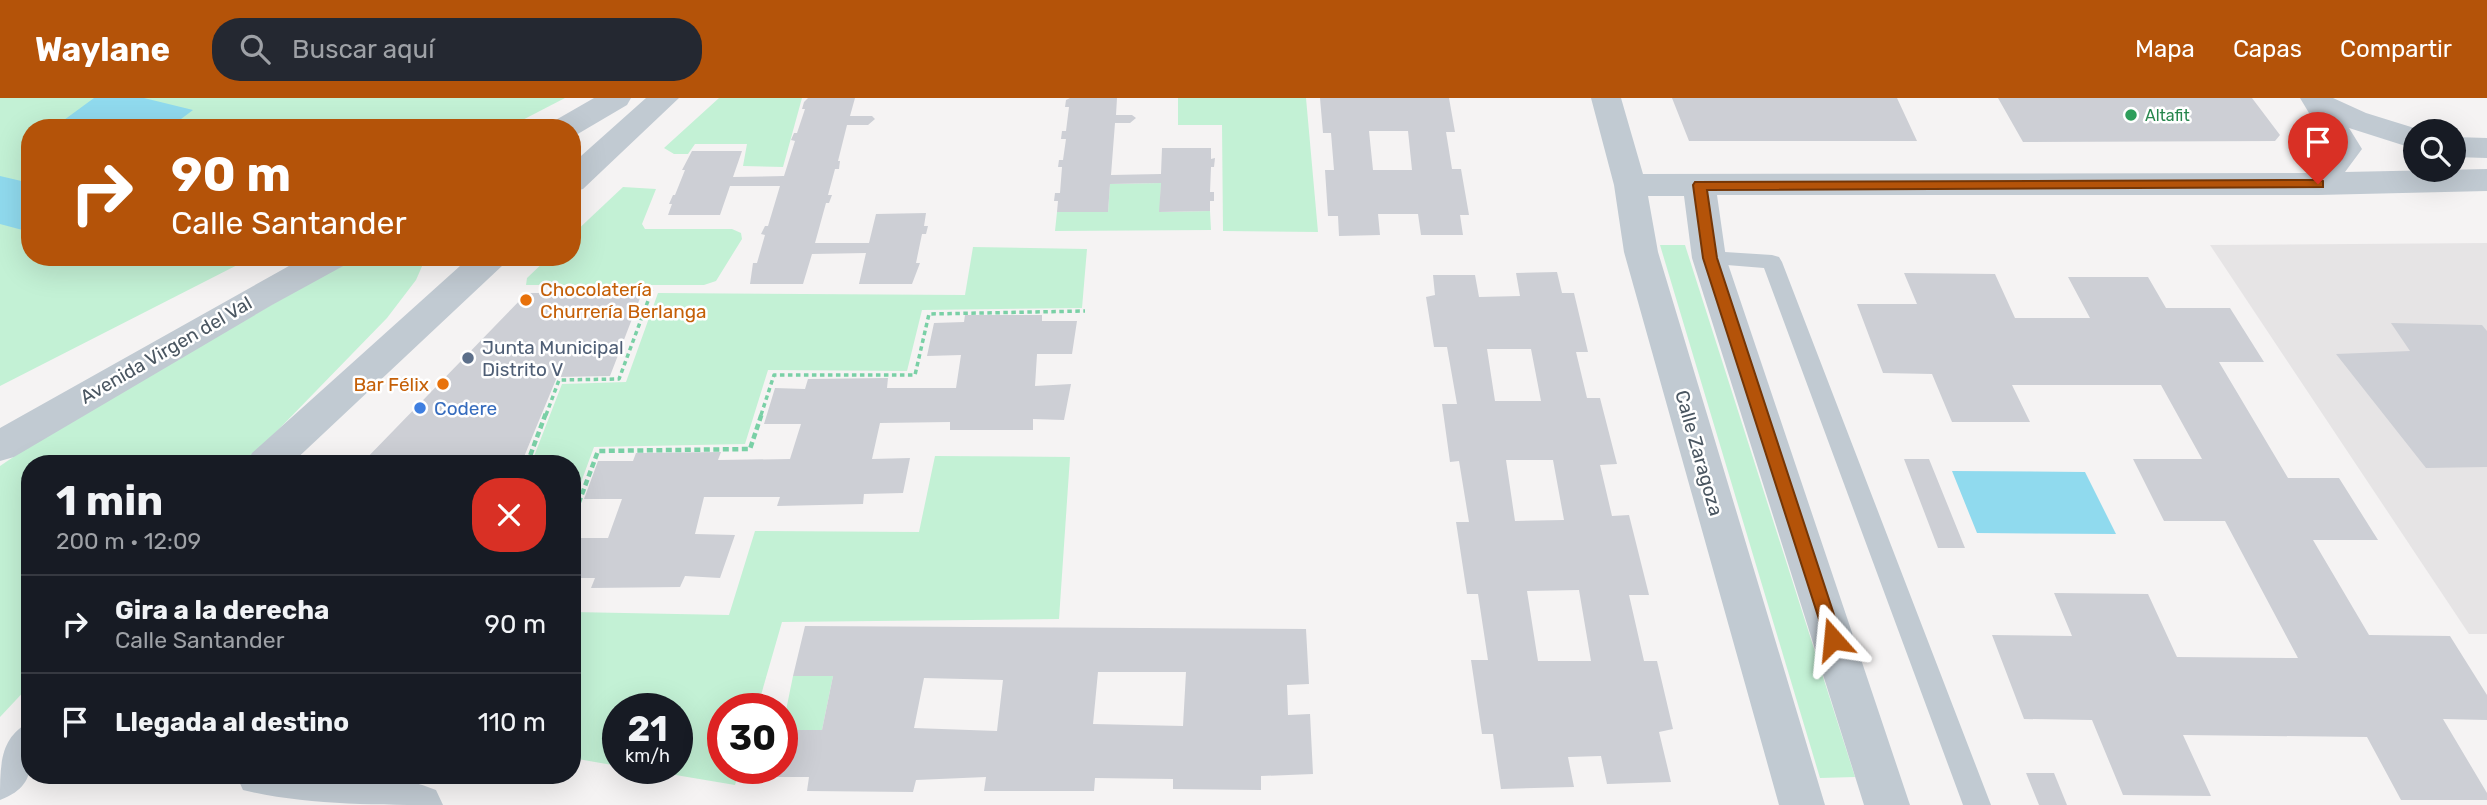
<!DOCTYPE html>
<html lang="es">
<head>
<meta charset="utf-8">
<style>
	:root { --surface:#171b24; --page:#242831; --text:#f1f3f6; --muted:#9ea1a6; --line:#363941; --accent:#b45309 }
	body { margin:0; font-family:Rubik,sans-serif; background:var(--page); color:var(--text); height:100vh; display:flex; flex-direction:column; font-size:26px; white-space:nowrap }
	* { box-sizing:border-box; margin:0 }
	p { font-size:23px; color:var(--muted) }
	.icon { flex:none; width:38px; height:38px; fill:none; stroke:currentColor; stroke-width:2; stroke-linecap:round; stroke-linejoin:round }
	.map { position:relative; flex:1; overflow:hidden }
	.side { position:absolute; left:21px; top:357px; width:560px; height:329px; display:flex; flex-direction:column; background:var(--surface); border-radius:28px; box-shadow:0 7px 28px #0002 }
	.side>* { flex:none }
	.guide { position:absolute; left:21px; top:21px; width:560px; height:147px; border-radius:28px; box-shadow:0 7px 28px #0002; background:#b45309; color:#fff; overflow:hidden }
	.fabs { position:absolute; left:2403px; top:21px; display:grid; gap:14px }
	.fabs a { display:grid; place-items:center; width:63px; height:63px; border-radius:50%; background:var(--surface); box-shadow:0 7px 28px #0002; font-size:35px }
	.speed { position:absolute; left:602px; top:595px; display:flex; gap:14px; font-size:35px; font-weight:700; text-align:center }
	.speed>* { display:grid; place-content:center; width:91px; height:91px; border-radius:50%; background:var(--surface); box-shadow:0 7px 28px #0002; line-height:1 }
	.speed small { font-size:18px; font-weight:400 }
	.speed .limit { border:10px solid #d22; background:#fff; color:#111 }
	.pin { position:absolute; display:grid; place-items:center; width:60px; height:60px; color:#fff; margin:-72px -30px; border-radius:50% 50% 50% 0; rotate:-45deg; box-shadow:0 0 7px #0007 }
	.pin .icon { rotate:45deg }
	.me { position:absolute; width:77px; margin:-38px; rotate:342deg; stroke-linejoin:round; filter:drop-shadow(0 0 5px #0008) }
	.turn { display:flex; align-items:center; gap:24px; height:147px; padding:0 35px; font-size:32px }
	.turn .icon { width:91px; height:91px; stroke-width:2.5 }
	.turn b { display:block; font-size:49px; line-height:60px }
	.round { display:grid; place-items:center; flex:none; width:74px; height:74px; border-radius:28px; background:var(--page) }
	.headline { display:flex; align-items:center; justify-content:space-between; height:119px; padding:0 35px }
	h1 { font-size:42px; font-weight:700; line-height:52px }
	ul { padding:0; list-style:none }
	li { display:flex; align-items:center; gap:21px; height:98px; padding:0 35px; border-top:2px solid var(--line) }
	li div { flex:1 }
	li b { display:block; font-size:26px }
	li em { font-style:normal }
	header { display:flex; align-items:center; gap:42px; box-sizing:border-box; height:98px; padding:0 35px; background:var(--accent); color:#fff }
	header strong { font-size:33px }
	nav { display:flex; gap:38px; margin-inline-start:auto; font-size:24px }
	.search { width:490px; height:63px; background:var(--page); display:flex; align-items:center; gap:18px; box-sizing:border-box; padding:0 24px; border-radius:28px; color:var(--muted); font-size:26px }
	.map>svg:first-child { display:block }
	.education { fill:#e6e4e5 }
	.green { fill:#c3f1d5 }
	.water { fill:#90daee }
	.building { fill:#cdcfd5; fill-rule:evenodd }
	.lines { fill:none; stroke-linecap:round; stroke-linejoin:round }
	.path-far1 { stroke:#7ad0a6; stroke-width:3.5; stroke-dasharray:4.5 3.5; stroke-linecap:butt }
	.path { stroke:#7ad0a6; stroke-width:4.5; stroke-dasharray:6 3.5; stroke-linecap:butt }
	.lane { fill:#c1cad2; fill-rule:evenodd }
	.street { fill:#c1cad2; fill-rule:evenodd }
	.route { fill:#b45309; stroke:#753606; stroke-width:2 }
	.leisure-dot { fill:#2e9e5b; stroke:#fff; stroke-width:2.5 }
	.food-dot { fill:#e8710a; stroke:#fff; stroke-width:2.5 }
	.service-dot { fill:#5c6f8a; stroke:#fff; stroke-width:2.5 }
	.shop-dot { fill:#3f7fe0; stroke:#fff; stroke-width:2.5 }
	.labels { text-anchor:middle; dominant-baseline:central; stroke-width:5; stroke-linejoin:round; paint-order:stroke }
	.far-leisure-label { font-size:16px; fill:#27864d; stroke:#fff; text-anchor:start }
	.food-label { font-size:19px; fill:#c56008; stroke:#fff; text-anchor:start }
	.service-label { font-size:19px; fill:#4e5e75; stroke:#fff; text-anchor:start }
	.street-label { font-size:19px; fill:#4a5661; stroke:#fff }
	.shop-label { font-size:19px; fill:#366cbe; stroke:#fff; text-anchor:start }
</style>
</head>
<body>
<header>
<strong>Waylane</strong>
<div class="search"><svg class="icon" aria-label="search" viewBox="0 0 24 24"><circle cx="10" cy="10" r="6"/><path d="M15 15l6 6"/></svg>Buscar aquí</div>
<nav><a>Mapa</a><a>Capas</a><a>Compartir</a></nav>
</header>
<div class="map">
<svg width="2487" height="707" viewBox="0 0 2487 707">
	<rect width="100%" height="100%" fill="#f5f3f3"/>
	<path class="education" d="M2487 145V536H2469L2210 147Z"/>
	<path class="green" d="M0 0H565L507 30H30V159H253L0 288Z
		M719 0H802L783 69 743 68 747 46H695L688 56H674L664 50Z
		M1178 0H1306L1318 134 1223 133 1222 27H1178Z
		M1161 85 1160 114 1210 113 1211 132 1055 133 1057 114H1108L1110 86Z
		M623 89 656 91 642 126 645 131H732L741 135 742 141 716 183 704 187H526L527 180 549 159H572V137Z
		M1660 147H1685L1855 679 1820 680Z
		M973 149 1087 151 1082 210 922 212 907 273 768 272 745 346 594 349 572 409V366H531L562 286 626 284 658 195 965 197Z
		M366 159H411L423 166 416 182 387 220 245 366H30V587L0 619V368L64 325 343 166Z
		M935 358 1070 359 1059 521 782 524 757 611H723V670H740L735 687 634 670H677V611H618V668L572 660V514L729 517 755 433 919 434Z
		M793 578H833L822 632H782Z"/>
	<path class="water" d="M94 0H144L193 12 169 30H96L64 22Z
		M0 78 30 85V134L0 126Z
		M1952 373 2085 374 2116 436 1977 435Z"/>
	<path class="building" d="M808 0H855L850 18H872L875 21 868 27H847L838 63H840L839 71H835L828 97H832L829 105H826L815 145H869L876 116 926 115 924 128H928L926 136H922L916 165H920L912 186H859L866 155 812 156 803 186H750L753 165H757L765 137 761 136 765 128H768L780 88H730L720 117H668L672 106H669L673 97H675L685 72H682L692 53H742L733 79 784 78 795 43 791 42 794 35H797L805 11H802L804 4Z
		M1070 0H1117L1116 17H1132L1136 20 1130 25H1115L1111 77 1161 76 1162 50H1211V61L1215 60 1214 69H1211L1210 94H1214V103H1210V113L1159 114 1161 85 1110 86 1108 114H1057L1058 103H1054L1055 95H1060L1062 69H1058L1059 62H1063L1066 41H1061L1062 33H1066L1069 9H1065L1066 2Z
		M1320 0H1449L1455 34H1446L1452 71H1461L1469 117H1460L1463 137H1421L1418 116H1378L1380 137 1339 138 1338 118H1328L1325 72H1334L1331 35H1323ZM1369 33H1408L1412 72H1373Z
		M1672 0H1897L1917 43H1689Z
		M1998 0H2252L2280 37 2275 43 2023 44Z
		M1557 174 1562 195H1574L1588 254H1576L1587 300H1600L1617 366 1600 367 1612 418 1629 417 1649 497H1629L1644 563H1657L1673 631 1659 634 1671 684 1607 686 1601 658 1568 659 1574 689 1501 691 1493 636H1482L1471 562H1488L1478 496H1467L1456 424H1469L1459 363 1450 364 1442 306H1457L1447 249H1434L1426 199 1435 197 1433 177H1475L1479 199 1520 198 1516 175ZM1487 251H1531L1541 303H1495ZM1506 362H1553L1564 422 1515 423ZM1579 492 1591 563H1538L1527 493Z
		M1904 175 1995 176 2015 220H2090L2068 179H2148L2166 210H2230L2264 264H2219L2288 380H2339L2378 442H2313L2369 537 2450 538 2487 597V622L2443 621 2487 695V702H2401L2367 639 2183 637 2211 698 2123 697 2092 622 2024 621 1992 537 2072 538 2054 495 2148 496 2177 559 2298 560 2225 423H2164L2133 361H2202L2161 287H2012L2030 324H1952L1932 276 1883 275 1857 206H1917Z
		M527 195H642L610 278 557 279 521 366H361Z
		M965 217H1042V223H1077L1072 256H1037L1035 288 1071 286 1064 322 1033 321V332H950V324L880 325 872 361 910 360 903 395 864 396 863 406 777 408 780 399H704L695 436 735 437 720 480 685 478 680 489 591 490 595 480H572V440H608L622 401H584L598 363H633L636 355 721 354 718 362 790 361 801 326H764L775 290 805 291 808 281 888 280 887 290H956L961 257 927 258 934 225 964 224Z
		M2391 225 2482 227 2487 233V369L2426 370 2336 256 2410 253Z
		M1904 361H1929L1965 450H1938Z
		M805 528 1306 531 1309 586 1287 587 1288 617 1310 616 1313 676 1261 678V692L1173 691V681L1095 680 1094 693H984L986 679 916 682 913 694 807 693 809 679H768L770 670H782V632H822L833 578H793ZM1098 574H1186L1183 628 1093 626ZM924 580 1003 582 997 633 914 630Z
		M2026 675H2054L2067 707H2039Z"/>
	<g class="lines">
		<path class="path-far1" d="M546 317 559 282 619 281 652 192
			M761 317 774 277H915L929 216 1085 213"/>
		<path class="path" d="M527 366 546 315
			M572 423 598 353 750 351 762 315"/>
		<path class="lane" d="M1709 153 1772 157 1779 159 1782 164 1991 707H1963L1764 170 1702 165 1699 160 1702 155Z"/>
		<path class="street" d="M594 0H631L627 7 576 37 572 38V30H550L554 23Z
			M646 0H679L583 91 572 94V66Z
			M1591 0H1621L1643 76 2309 75 2330 50 2300 0H2333L2366 15 2424 33H2415V51L2349 30 2362 51 2345 74 2487 71V93L2318 97H1717L1726 160 1910 707H1864L1692 160 1684 98H1648L1658 154 1825 707H1779L1624 154 1614 87Z
			M2454 39 2487 40V60L2454 59Z
			M305 159H350L345 167 272 207 14 359 0 363V330Z
			M470 159H508L503 167 291 366H247L252 355Z
			M30 624C30 661 40 687 0 702 0 666 0 639 30 624Z
			M236 677C301 677 375 667 436 692L443 707C378 707 305 707 243 692Z"/>
	</g>
	<path class="route" d="M2318 82 2323 83V89L1707 92 1717 160 1842 541 1840 546 1833 549 1827 546 1703 160 1693 87 1695 84Z"/>
	<circle class="leisure-dot" cx="2131" cy="17" r="7"/>
	<g class="food-dot">
		<circle cx="526" cy="202" r="7"/>
		<circle cx="443" cy="286" r="7"/>
	</g>
	<circle class="service-dot" cx="468" cy="260" r="7"/>
	<circle class="shop-dot" cx="420" cy="310" r="7"/>
	<g class="labels">
		<g class="far-leisure-label">
			<text x="2145" y="17">Altafit</text>
		</g>
		<g class="food-label">
			<text x="540" y="191">Chocolatería<tspan x="540" dy="22">Churrería Berlanga</tspan></text>
			<text x="429" y="286" text-anchor="end">Bar Félix</text>
		</g>
		<g class="service-label">
			<text x="482" y="249">Junta Municipal<tspan x="482" dy="22">Distrito V</tspan></text>
		</g>
		<g class="street-label">
			<text transform="translate(166 252) rotate(-30)">Avenida Virgen del Val</text>
			<text transform="translate(1699 355) rotate(74)">Calle Zaragoza</text>
		</g>
		<g class="shop-label">
			<text x="434" y="310">Codere</text>
		</g>
	</g>
</svg>
<div class="fabs">
<a><svg class="icon" aria-label="search" viewBox="0 0 24 24"><circle cx="10" cy="10" r="6"/><path d="M15 15l6 6"/></svg></a>
</div>
<div class="speed"><div>21<small>km/h</small></div><div class="limit">30</div></div>
<div class="pin" style="left:2318px;top:86px;background:#d93025"><svg class="icon" aria-label="arrive" viewBox="0 0 24 24"><path d="M6 21V4h12l-3 4 3 4H6"/></svg></div>
<svg class="me" style="left:1833px;top:541px" viewBox="-20 -20 40 40"><path d="M0-17L14 15 0 8-14 15z" fill="#b45309" stroke="#fff" stroke-width="4"/></svg>
<div class="guide">
<div class="turn"><svg class="icon" aria-label="right" viewBox="0 0 24 24"><path d="M7 20v-9h11M14 6l5 5-5 5"/></svg><div><b>90 m</b>Calle Santander</div></div>
</div>
<section class="side">
<div class="headline"><div><h1>1 min</h1><p>200 m · 12:09</p></div><a class="round" style="background:#d93025;color:#fff"><svg class="icon" aria-label="close" viewBox="0 0 24 24"><path d="M6 6l12 12M18 6L6 18"/></svg></a></div>
<ul>
<li><svg class="icon" aria-label="right" viewBox="0 0 24 24"><path d="M7 20v-9h11M14 6l5 5-5 5"/></svg><div><b>Gira a la derecha</b><p>Calle Santander</p></div><em>90 m</em></li>
<li><svg class="icon" aria-label="arrive" viewBox="0 0 24 24"><path d="M6 21V4h12l-3 4 3 4H6"/></svg><div><b>Llegada al destino</b></div><em>110 m</em></li>
</ul>
</section>
</div>
</body>
</html>
